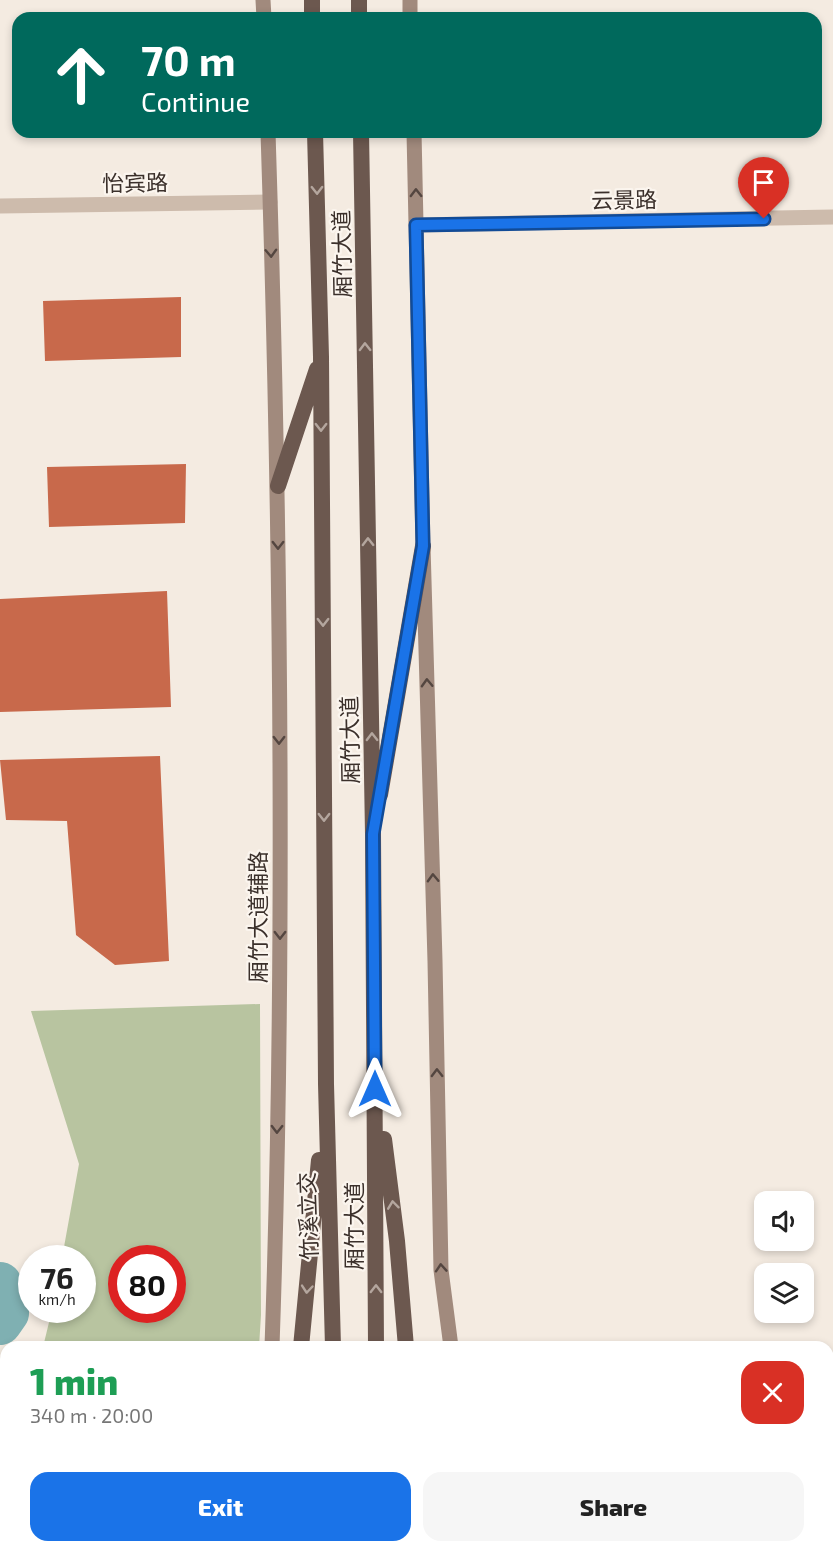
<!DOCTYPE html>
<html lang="en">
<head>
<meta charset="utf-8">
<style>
	:root { --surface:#fff; --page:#f6f6f6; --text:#222; --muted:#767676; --accent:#1a73e8 }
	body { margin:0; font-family:"Exo 2","Noto Sans SC",sans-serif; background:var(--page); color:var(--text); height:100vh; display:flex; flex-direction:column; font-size:22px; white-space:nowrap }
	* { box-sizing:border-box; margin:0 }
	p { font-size:20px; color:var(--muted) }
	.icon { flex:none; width:33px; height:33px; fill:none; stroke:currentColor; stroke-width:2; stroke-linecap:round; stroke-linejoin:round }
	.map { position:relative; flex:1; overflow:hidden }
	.details { position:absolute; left:0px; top:1341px; width:834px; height:212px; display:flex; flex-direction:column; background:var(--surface); border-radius:18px 18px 0 0; box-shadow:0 3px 9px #0003 }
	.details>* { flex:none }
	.top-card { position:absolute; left:12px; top:12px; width:810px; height:126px; border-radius:18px; box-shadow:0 3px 9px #0003; background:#00695c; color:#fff; overflow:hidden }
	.controls { position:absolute; left:754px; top:1191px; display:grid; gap:12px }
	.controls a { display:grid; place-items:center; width:60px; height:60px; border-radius:12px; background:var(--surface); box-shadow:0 3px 9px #0003; font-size:30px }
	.speed { position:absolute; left:18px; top:1245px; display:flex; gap:12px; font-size:30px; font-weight:700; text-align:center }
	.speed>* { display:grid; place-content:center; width:78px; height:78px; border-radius:50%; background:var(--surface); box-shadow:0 3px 9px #0003; line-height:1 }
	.speed small { font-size:15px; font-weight:400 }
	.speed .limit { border:9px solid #d22; background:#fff; color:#111 }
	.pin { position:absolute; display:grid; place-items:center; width:51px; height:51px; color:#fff; margin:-62px -26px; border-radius:50% 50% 50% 0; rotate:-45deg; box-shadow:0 0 6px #0007 }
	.pin .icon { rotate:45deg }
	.me { position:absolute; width:66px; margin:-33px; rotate:0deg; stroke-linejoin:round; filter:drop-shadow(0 0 4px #0008) }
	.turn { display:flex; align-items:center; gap:21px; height:126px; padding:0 30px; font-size:27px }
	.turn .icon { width:78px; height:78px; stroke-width:2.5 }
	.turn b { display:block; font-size:42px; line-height:51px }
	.round { display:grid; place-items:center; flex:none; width:63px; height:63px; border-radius:18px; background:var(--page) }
	.headline { display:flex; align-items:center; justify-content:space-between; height:102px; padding:0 30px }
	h1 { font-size:36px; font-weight:800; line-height:45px; color:#1e9e55 }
	.action { display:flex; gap:12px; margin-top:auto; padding:12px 30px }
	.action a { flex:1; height:69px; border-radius:18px; background:var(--accent); color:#fff; font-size:24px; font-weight:800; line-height:69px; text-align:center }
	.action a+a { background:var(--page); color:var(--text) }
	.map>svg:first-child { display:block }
	.green { fill:#b8c4a0; fill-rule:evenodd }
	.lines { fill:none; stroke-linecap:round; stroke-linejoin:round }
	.river { stroke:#7fb0b2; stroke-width:44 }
	.building { fill:#c8694b }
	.minor { stroke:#cdbbac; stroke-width:15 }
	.tertiary { stroke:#cdbbac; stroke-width:15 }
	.secondary { stroke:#a18a7d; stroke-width:15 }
	.trunk { stroke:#6c584f; stroke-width:16 }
	.oneway { stroke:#b4a69e }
	.oneway2 { stroke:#544640 }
	.route-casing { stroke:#114b97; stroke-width:15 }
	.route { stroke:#1a73e8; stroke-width:10 }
	.labels { text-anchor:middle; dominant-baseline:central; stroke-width:4.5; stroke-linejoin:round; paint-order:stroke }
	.street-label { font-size:22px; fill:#3b302b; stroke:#fbf5ee }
</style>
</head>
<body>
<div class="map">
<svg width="833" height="1552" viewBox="0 0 833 1552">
	<rect width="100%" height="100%" fill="#f4ebe1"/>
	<path class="green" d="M260 1004 261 1315 259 1347H43L52 1310H82V1258H62L79 1164 31 1011ZM122 1258H172V1310H122Z
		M6 1463V1546L243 1547 242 1552H0V1474Z"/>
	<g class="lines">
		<path class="river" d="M0 1284 7 1313 0 1323"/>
	</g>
	<path class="building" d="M181 297V357L45 361 43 301Z
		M186 464 185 523 49 527 47 467Z
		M167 591 171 707 0 712V599Z
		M160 756 169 961 115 965 76 935 67 821 6 820 0 760Z
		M626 1546H816V1552H632Z"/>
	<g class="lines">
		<path class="minor" d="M0 206 270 202"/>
		<path class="tertiary" d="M416 225 833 217"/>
		<path class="secondary" d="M263 0 264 18
			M410 0V18
			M268 132C281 537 286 942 272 1347
			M414 132 423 546 435 961 441 1270 451 1347
			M526 1546 530 1552
			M258 1552 260 1546"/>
		<path class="trunk" d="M312 0V18
			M359 0V18
			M315 132 321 357 326 1084 333 1347
			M361 132 373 834 376 1347
			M278 486 317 369
			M380 795 423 546
			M384 1139 397 1241 406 1347
			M301 1347 319 1160
			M337 1546V1552
			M385 1546V1552
			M472 1546 475 1552
			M498 1546 502 1552
			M290 1552 291 1546"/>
	</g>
	<defs><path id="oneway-chevron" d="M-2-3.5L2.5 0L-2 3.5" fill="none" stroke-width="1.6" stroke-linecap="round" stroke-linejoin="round" transform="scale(1.5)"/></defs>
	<g class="oneway">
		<use href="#oneway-chevron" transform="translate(317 190) rotate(89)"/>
		<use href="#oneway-chevron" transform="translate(365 347) rotate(-91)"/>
		<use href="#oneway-chevron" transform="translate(321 427) rotate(90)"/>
		<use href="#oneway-chevron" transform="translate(368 542) rotate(-91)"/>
		<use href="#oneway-chevron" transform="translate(323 622) rotate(90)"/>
		<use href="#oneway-chevron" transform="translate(372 737) rotate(-91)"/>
		<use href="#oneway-chevron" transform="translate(324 817) rotate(90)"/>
		<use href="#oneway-chevron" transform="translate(393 1205) rotate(-97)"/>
		<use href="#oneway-chevron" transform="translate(307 1289) rotate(95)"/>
		<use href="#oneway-chevron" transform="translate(376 1289) rotate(-90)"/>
	</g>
	<g class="oneway2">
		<use href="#oneway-chevron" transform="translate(416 193) rotate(-91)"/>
		<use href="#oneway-chevron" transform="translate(271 253) rotate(88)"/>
		<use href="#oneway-chevron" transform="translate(278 545) rotate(90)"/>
		<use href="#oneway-chevron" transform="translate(427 683) rotate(-92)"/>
		<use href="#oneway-chevron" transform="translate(279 740) rotate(90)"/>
		<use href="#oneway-chevron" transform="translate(433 878) rotate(-92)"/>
		<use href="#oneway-chevron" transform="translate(280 935) rotate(90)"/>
		<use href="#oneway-chevron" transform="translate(437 1073) rotate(-91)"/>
		<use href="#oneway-chevron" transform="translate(277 1129) rotate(91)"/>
		<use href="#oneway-chevron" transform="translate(441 1268) rotate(-94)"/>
	</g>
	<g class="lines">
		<defs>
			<path id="route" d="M375 1089 373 834 423 546 416 225 764 219"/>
		</defs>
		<use href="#route" class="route-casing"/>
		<use href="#route" class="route"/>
	</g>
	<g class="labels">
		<g class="street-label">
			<text transform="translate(135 182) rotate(-1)">怡宾路</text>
			<text transform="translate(624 199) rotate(-1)">云景路</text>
			<text transform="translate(341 254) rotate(-91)">厢竹大道</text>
			<text transform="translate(349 740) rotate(-91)">厢竹大道</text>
			<text transform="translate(257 917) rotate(-90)">厢竹大道辅路</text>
			<text transform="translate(307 1216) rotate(-92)">竹溪立交</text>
			<text transform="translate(353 1226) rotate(-90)">厢竹大道</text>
		</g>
	</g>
</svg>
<div class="controls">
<a><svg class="icon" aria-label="sound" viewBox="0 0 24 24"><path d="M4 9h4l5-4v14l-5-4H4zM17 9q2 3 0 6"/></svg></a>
<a><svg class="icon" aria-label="layers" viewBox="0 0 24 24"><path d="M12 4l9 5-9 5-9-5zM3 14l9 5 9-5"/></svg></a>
</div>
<div class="speed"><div>76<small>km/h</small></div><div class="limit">80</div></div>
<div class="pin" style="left:764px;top:219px;background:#d93025"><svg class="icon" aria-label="arrive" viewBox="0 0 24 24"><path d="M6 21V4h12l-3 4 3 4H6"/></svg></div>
<svg class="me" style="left:375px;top:1089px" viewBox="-20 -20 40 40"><path d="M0-17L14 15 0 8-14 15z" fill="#1a73e8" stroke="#fff" stroke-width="4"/></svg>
<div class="top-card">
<div class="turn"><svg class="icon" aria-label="ahead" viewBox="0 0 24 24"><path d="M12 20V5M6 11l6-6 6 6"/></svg><div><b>70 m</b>Continue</div></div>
</div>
<section class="details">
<div class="headline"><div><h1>1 min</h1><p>340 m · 20:00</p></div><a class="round" style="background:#d93025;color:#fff"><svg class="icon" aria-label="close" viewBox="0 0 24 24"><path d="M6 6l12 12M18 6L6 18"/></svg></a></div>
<div class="action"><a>Exit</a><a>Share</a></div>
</section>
</div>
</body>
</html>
